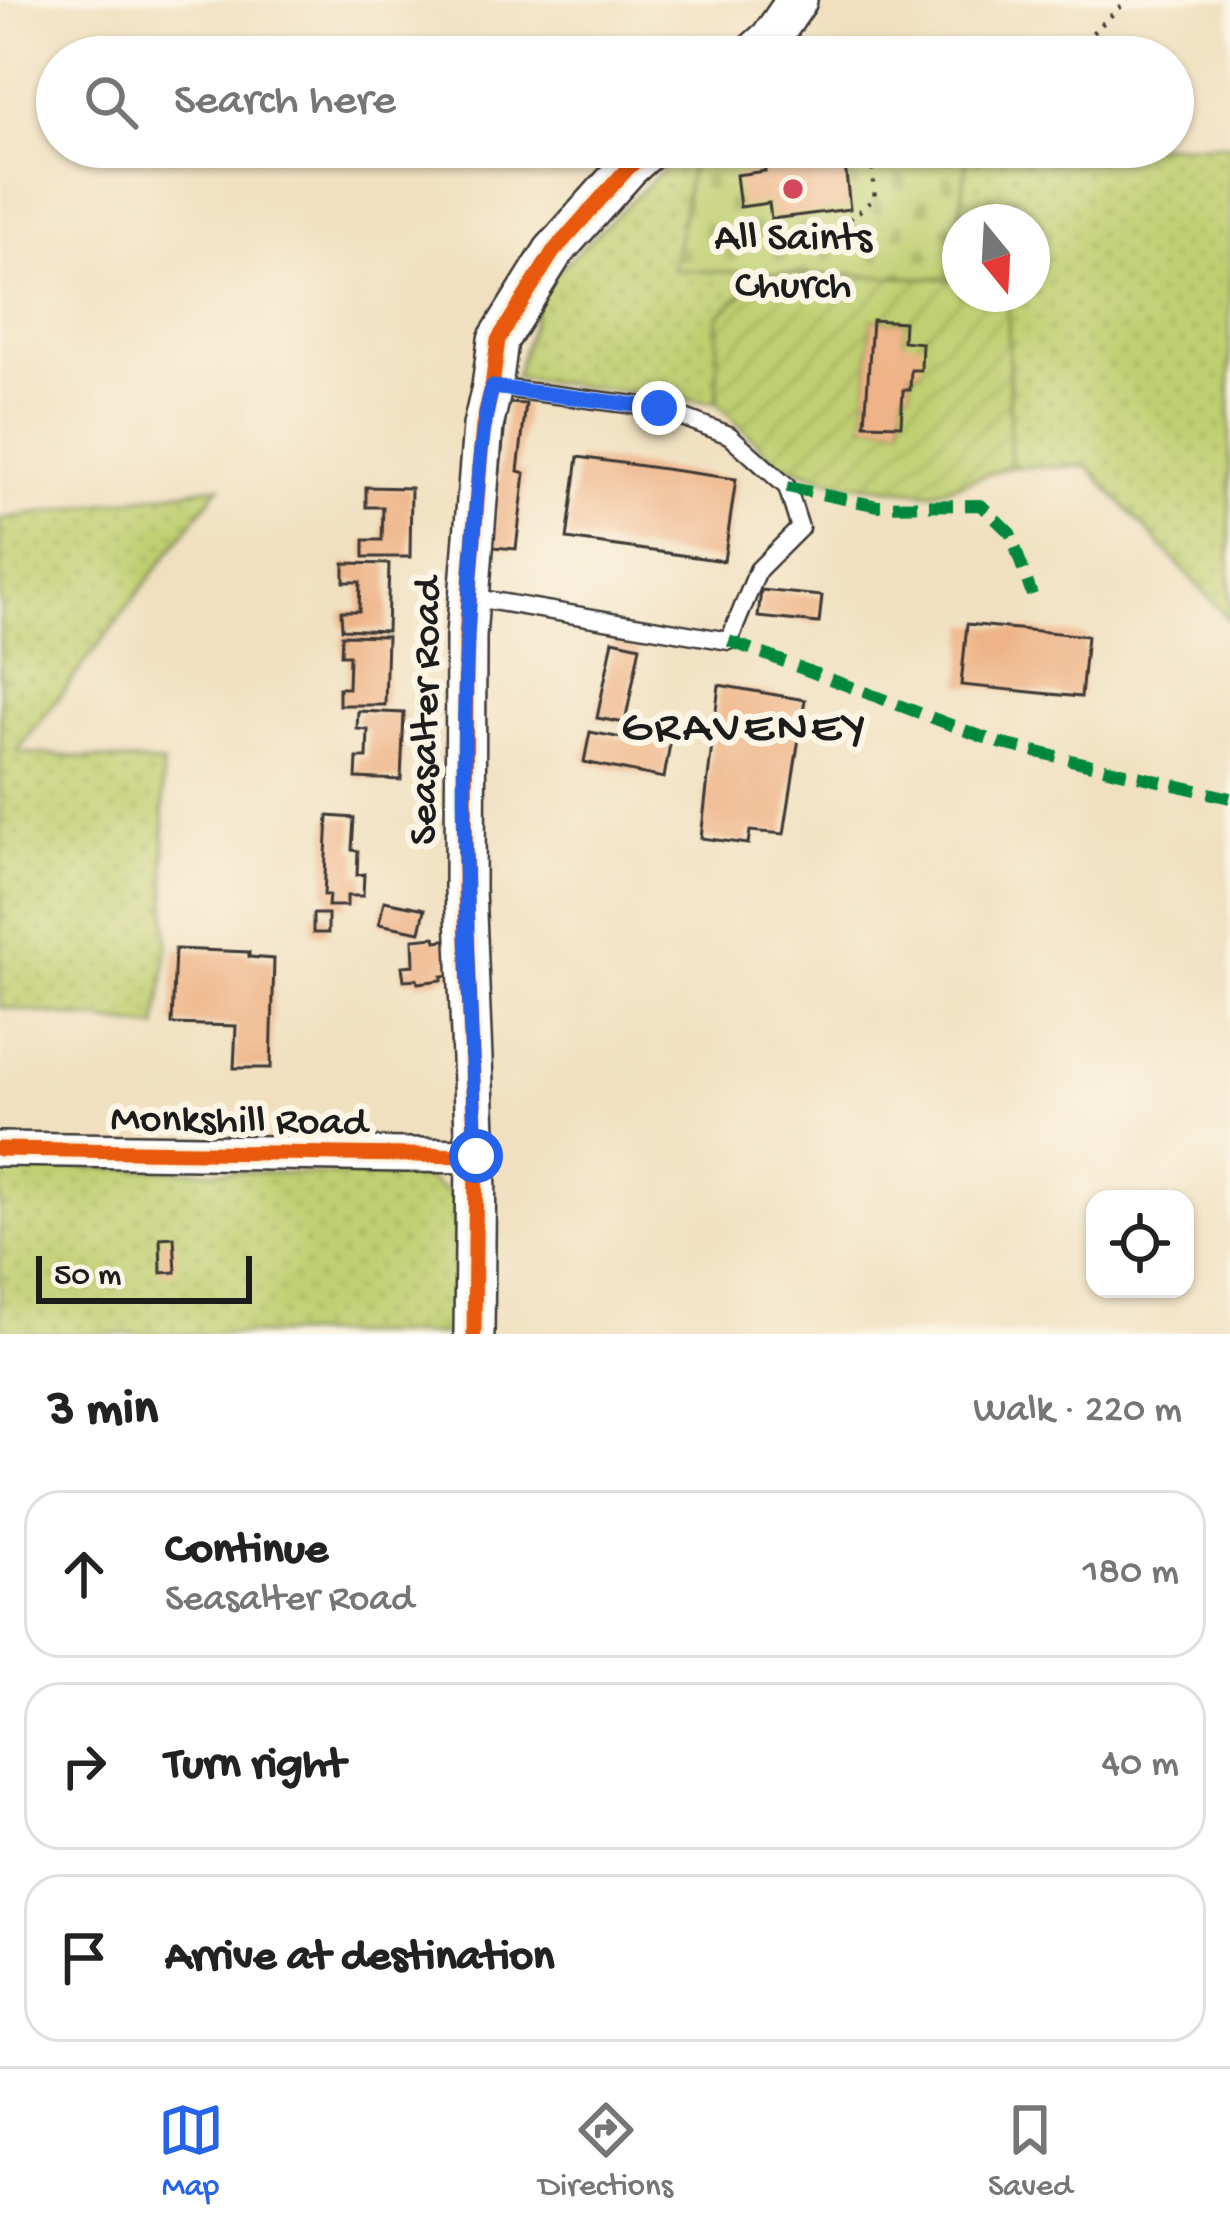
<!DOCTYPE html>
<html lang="en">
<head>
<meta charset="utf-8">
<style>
  :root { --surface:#fff; --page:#f6f6f6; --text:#222; --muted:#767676; --line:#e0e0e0; --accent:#2563eb }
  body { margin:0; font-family:"Gochi Hand",sans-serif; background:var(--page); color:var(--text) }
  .controls { position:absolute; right:36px; bottom:36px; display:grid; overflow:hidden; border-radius:24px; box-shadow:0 3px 9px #0004 }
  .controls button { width:108px; height:108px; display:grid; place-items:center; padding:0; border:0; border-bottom:3px solid var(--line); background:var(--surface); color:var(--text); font:60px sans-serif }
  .compass { position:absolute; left:942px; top:204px; width:108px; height:108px; border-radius:50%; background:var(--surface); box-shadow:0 3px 9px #0004; rotate:162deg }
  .scale { position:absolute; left:36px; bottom:30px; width:216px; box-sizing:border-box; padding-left:12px; border:6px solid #1c1c1c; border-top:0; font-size:33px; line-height:42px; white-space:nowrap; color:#1c1c1c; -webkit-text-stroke:9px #fcf5e5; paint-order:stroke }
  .stop { position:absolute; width:36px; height:36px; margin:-27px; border:9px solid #2563eb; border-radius:50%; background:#fff }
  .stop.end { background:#2563eb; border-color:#fff; box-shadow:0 3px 12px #0008 }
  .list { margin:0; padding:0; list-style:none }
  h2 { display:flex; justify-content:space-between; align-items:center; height:156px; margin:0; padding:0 48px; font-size:51px }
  h2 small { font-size:39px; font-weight:400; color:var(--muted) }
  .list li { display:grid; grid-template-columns:78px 1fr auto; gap:36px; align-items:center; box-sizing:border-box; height:168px; margin:0 24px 24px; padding:0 24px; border:3px solid var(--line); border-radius:36px }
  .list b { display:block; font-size:45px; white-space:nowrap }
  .list p { margin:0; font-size:39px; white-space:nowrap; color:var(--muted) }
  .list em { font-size:39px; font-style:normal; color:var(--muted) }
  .icon { flex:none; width:66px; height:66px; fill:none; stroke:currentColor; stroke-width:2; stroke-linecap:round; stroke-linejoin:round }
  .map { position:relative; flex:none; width:1230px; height:1334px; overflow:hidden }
  .search { position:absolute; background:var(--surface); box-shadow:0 3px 9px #0004; left:36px; right:36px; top:36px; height:132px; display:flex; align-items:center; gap:30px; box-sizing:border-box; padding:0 42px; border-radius:66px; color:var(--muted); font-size:45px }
  .sheet { height:732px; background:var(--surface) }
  nav { display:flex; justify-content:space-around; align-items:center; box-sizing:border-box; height:168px; border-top:3px solid var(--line); background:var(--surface); font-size:33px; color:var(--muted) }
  nav a { display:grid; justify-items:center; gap:6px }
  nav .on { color:var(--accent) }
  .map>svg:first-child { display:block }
  .grass { fill:url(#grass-dots); stroke:#6e7646; stroke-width:3 }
  .cemetery { fill:url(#cemetery-stones); stroke:#6e7646; stroke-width:3 }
  .garden { fill:url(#garden-furrows); stroke:#6e7646; stroke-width:3; fill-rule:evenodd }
  .building { fill:#eeb487 }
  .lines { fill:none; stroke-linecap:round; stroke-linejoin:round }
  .service-casing { stroke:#3c3935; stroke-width:21 }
  .minor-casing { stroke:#3c3935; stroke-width:38 }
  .tertiary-casing { stroke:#3c3935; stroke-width:44 }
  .path { stroke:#3c3935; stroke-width:4.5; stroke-dasharray:3 9; stroke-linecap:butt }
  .service { stroke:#fff; stroke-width:16 }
  .minor { stroke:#fff; stroke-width:33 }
  .tertiary { stroke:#fff; stroke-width:39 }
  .quiet { stroke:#00873e; stroke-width:12; stroke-dasharray:24 12; stroke-linecap:butt }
  .cycleway-casing { stroke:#fcf5e5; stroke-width:22 }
  .cycleway { stroke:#e8590c; stroke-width:15 }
  .route { stroke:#2563eb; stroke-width:15 }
  .poi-dot { fill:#d1495b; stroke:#fcf5e5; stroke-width:4.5 }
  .labels { text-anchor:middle; stroke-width:12; stroke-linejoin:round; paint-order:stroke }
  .poi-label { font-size:42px; fill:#1c1c1c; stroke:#fcf5e5 }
  .street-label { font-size:42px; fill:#1c1c1c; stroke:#fcf5e5 }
  .quarter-label { font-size:48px; letter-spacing:3px; fill:#1c1c1c; stroke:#fcf5e5 }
</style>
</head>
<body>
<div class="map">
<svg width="1230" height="1334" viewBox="0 0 1230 1334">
  <defs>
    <pattern id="grass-dots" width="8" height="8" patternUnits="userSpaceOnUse" patternTransform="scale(3)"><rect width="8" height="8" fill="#c0cf71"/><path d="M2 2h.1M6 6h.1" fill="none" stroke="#a4b161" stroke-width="1.8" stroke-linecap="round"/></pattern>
    <pattern id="cemetery-stones" width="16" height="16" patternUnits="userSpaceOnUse" patternTransform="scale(3)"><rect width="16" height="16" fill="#c0cf71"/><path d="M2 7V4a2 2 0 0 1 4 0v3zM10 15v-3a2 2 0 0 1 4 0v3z" fill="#a4b161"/></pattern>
    <pattern id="garden-furrows" width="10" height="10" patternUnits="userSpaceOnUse" patternTransform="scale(3)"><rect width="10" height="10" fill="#c0cf71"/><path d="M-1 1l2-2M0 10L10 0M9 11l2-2" fill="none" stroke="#a4b161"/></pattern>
  </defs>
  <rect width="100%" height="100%" fill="#fcf5e5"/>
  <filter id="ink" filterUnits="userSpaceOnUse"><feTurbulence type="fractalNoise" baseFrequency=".00833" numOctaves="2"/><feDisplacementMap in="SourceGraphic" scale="24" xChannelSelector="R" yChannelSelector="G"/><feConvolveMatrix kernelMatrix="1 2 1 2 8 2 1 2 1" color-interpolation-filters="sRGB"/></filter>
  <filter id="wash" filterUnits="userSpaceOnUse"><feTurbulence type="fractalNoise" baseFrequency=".004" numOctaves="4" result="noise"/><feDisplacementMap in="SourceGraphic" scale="48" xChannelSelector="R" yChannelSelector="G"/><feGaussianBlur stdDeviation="2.7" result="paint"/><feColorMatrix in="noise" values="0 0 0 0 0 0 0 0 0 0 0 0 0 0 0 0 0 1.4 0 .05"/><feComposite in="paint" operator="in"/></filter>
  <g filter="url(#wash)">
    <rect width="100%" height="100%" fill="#f0e0c0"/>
    <path class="grass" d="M1230,144v476l-143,-154 -77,1 -2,-173h24v-72h-72v57h-8l16,-130z
      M687,147h7l-20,122 92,4 -48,43 -1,87 -202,-25 29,-94z
      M220,486l-203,266 145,12 6,183 -11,81 -157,-21v-488z
      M0,1165l425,12 30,21 1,136h-456z"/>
    <path class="cemetery" d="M694,147h269l5,2 -16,130 -279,-9z"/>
    <path class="garden" d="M766,273l194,6v15h48l2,173 -79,26 -94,-11 -61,-20 -59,-59 1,-87zM872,320l31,2v19l18,29h-10l-1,20h-7l-2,35 -36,-1z"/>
    <g id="blocks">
      <path class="building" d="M800,147h43l7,62 -79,10 -2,-16 -29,4 -4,-32 29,-4 -2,-19z
        M872,320l32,2 -1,19 19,2 -1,27h-10l-1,20h-7l-2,35 -36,-1z
        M507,403l19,1 -8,67 7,2 -9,76 -24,-2z
        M578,457l158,22 -12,82 -157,-22z
        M366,487l45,1 -1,69h-46v-17h18l1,-33h-17z
        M344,563l45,1 -2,67 -45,-2 -1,-18h18l1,-29h-16z
        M761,590l61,6 -3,27 -61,-6z
        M967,624l120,12 -6,61 -120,-12z
        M342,635l45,1 -2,69h-46v-17h9l1,-33h-8z
        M613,640l27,6 -15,77 -28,-5z
        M719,685l86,15 -21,134 -34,-3 -2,13 -47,-6z
        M358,711l46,2 -3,67 -45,-2 1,-20h10l1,-28 -11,-1z
        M590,732l53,10 2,-9 26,5 -7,40 -80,-16z
        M328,816l26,2 -2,32 6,1 -1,24 7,-1 -1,22h-16v10h-19l1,-11h-5z
        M384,901l41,8 -5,23 -41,-8z
        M313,914h15v19h-15z
        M435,937l1,4 15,-2 2,36 -11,1v4l-24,3 -1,-4 -13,1 -2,-14 12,-1 -1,-26z
        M175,949l74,3v5l25,2 -3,109h-37l2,-42 -64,-2z
        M174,1237l2,35 -15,1 -1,-35z"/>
    </g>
  </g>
  <g filter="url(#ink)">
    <use href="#blocks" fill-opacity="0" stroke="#3c3935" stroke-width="3"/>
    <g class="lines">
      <g class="service-casing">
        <path id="service" d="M469,597l260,44 29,-71 42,-42 -13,-41 -58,-52 -70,-27 -166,-21"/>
      </g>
      <g class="minor-casing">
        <path id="minor" d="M0,1149l476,7"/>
      </g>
      <g class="tertiary-casing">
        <path id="tertiary" d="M750,57l21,-19 26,-38
          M474,1334l2,-178 -11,-267 1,-253 17,-210 9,-39 6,-47 55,-88 74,-83 24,-22"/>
      </g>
      <path class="path" d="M806,45l20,12
        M1066,57l62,-57
        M840,227l35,-29 -6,-51"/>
      <use href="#service" class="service"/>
      <use href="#minor" class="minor"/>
      <use href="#tertiary" class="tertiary"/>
      <path class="quiet" d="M787,487l91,19 103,-1 29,28 22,62
        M729,641l270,102 231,55"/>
      <g class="cycleway-casing">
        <path id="cycleway" d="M0,1149l476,7
          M474,1334l2,-178 -11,-267 1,-253 17,-210 9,-39 6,-47 55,-88 74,-83 24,-22"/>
      </g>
      <use href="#cycleway" class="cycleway"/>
    </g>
  </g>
  <g class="lines" filter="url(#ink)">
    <path class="route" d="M476,1156c-8,-198 -20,-398 -4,-596 5,-58 6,-116 20,-173l167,21"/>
  </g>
  <circle class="poi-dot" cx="793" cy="189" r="12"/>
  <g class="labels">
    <g class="poi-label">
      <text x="793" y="248">All Saints<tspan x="793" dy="48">Church</tspan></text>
    </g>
    <g class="street-label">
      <text transform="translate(421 711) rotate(-89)" y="15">Seasalter Road</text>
      <text transform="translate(239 1116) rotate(1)" y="15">Monkshill Road</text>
    </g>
    <g class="quarter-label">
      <text x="745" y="739">GRAVENEY</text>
    </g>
  </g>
</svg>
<div class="controls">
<button><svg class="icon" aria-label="locate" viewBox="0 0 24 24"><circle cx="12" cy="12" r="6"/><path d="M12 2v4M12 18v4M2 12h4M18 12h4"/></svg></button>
</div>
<svg class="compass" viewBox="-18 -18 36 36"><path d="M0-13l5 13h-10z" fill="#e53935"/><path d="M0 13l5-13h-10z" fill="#767676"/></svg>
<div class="scale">50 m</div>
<div class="stop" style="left:476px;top:1156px"></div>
<div class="stop end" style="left:659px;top:408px"></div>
<div class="search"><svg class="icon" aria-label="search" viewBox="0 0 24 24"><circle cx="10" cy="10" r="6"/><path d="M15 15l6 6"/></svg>Search here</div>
</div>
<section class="sheet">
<h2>3 min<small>Walk · 220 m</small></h2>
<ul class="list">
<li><svg class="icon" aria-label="ahead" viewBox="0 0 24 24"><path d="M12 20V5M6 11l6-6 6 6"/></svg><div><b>Continue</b><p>Seasalter Road</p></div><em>180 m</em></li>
<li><svg class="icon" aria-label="right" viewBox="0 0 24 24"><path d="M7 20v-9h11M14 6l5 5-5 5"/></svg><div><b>Turn right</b></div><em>40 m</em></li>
<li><svg class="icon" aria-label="arrive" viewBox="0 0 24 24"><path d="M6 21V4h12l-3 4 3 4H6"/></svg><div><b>Arrive at destination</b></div></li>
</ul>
</section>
<nav>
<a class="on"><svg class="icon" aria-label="map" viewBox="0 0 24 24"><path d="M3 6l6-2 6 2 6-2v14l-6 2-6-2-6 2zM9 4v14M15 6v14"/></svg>Map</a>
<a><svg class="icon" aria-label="directions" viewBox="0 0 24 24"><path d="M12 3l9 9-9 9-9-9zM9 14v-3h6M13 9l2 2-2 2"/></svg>Directions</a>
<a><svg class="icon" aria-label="saved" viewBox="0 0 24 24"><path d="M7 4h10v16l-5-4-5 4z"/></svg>Saved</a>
</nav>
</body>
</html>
